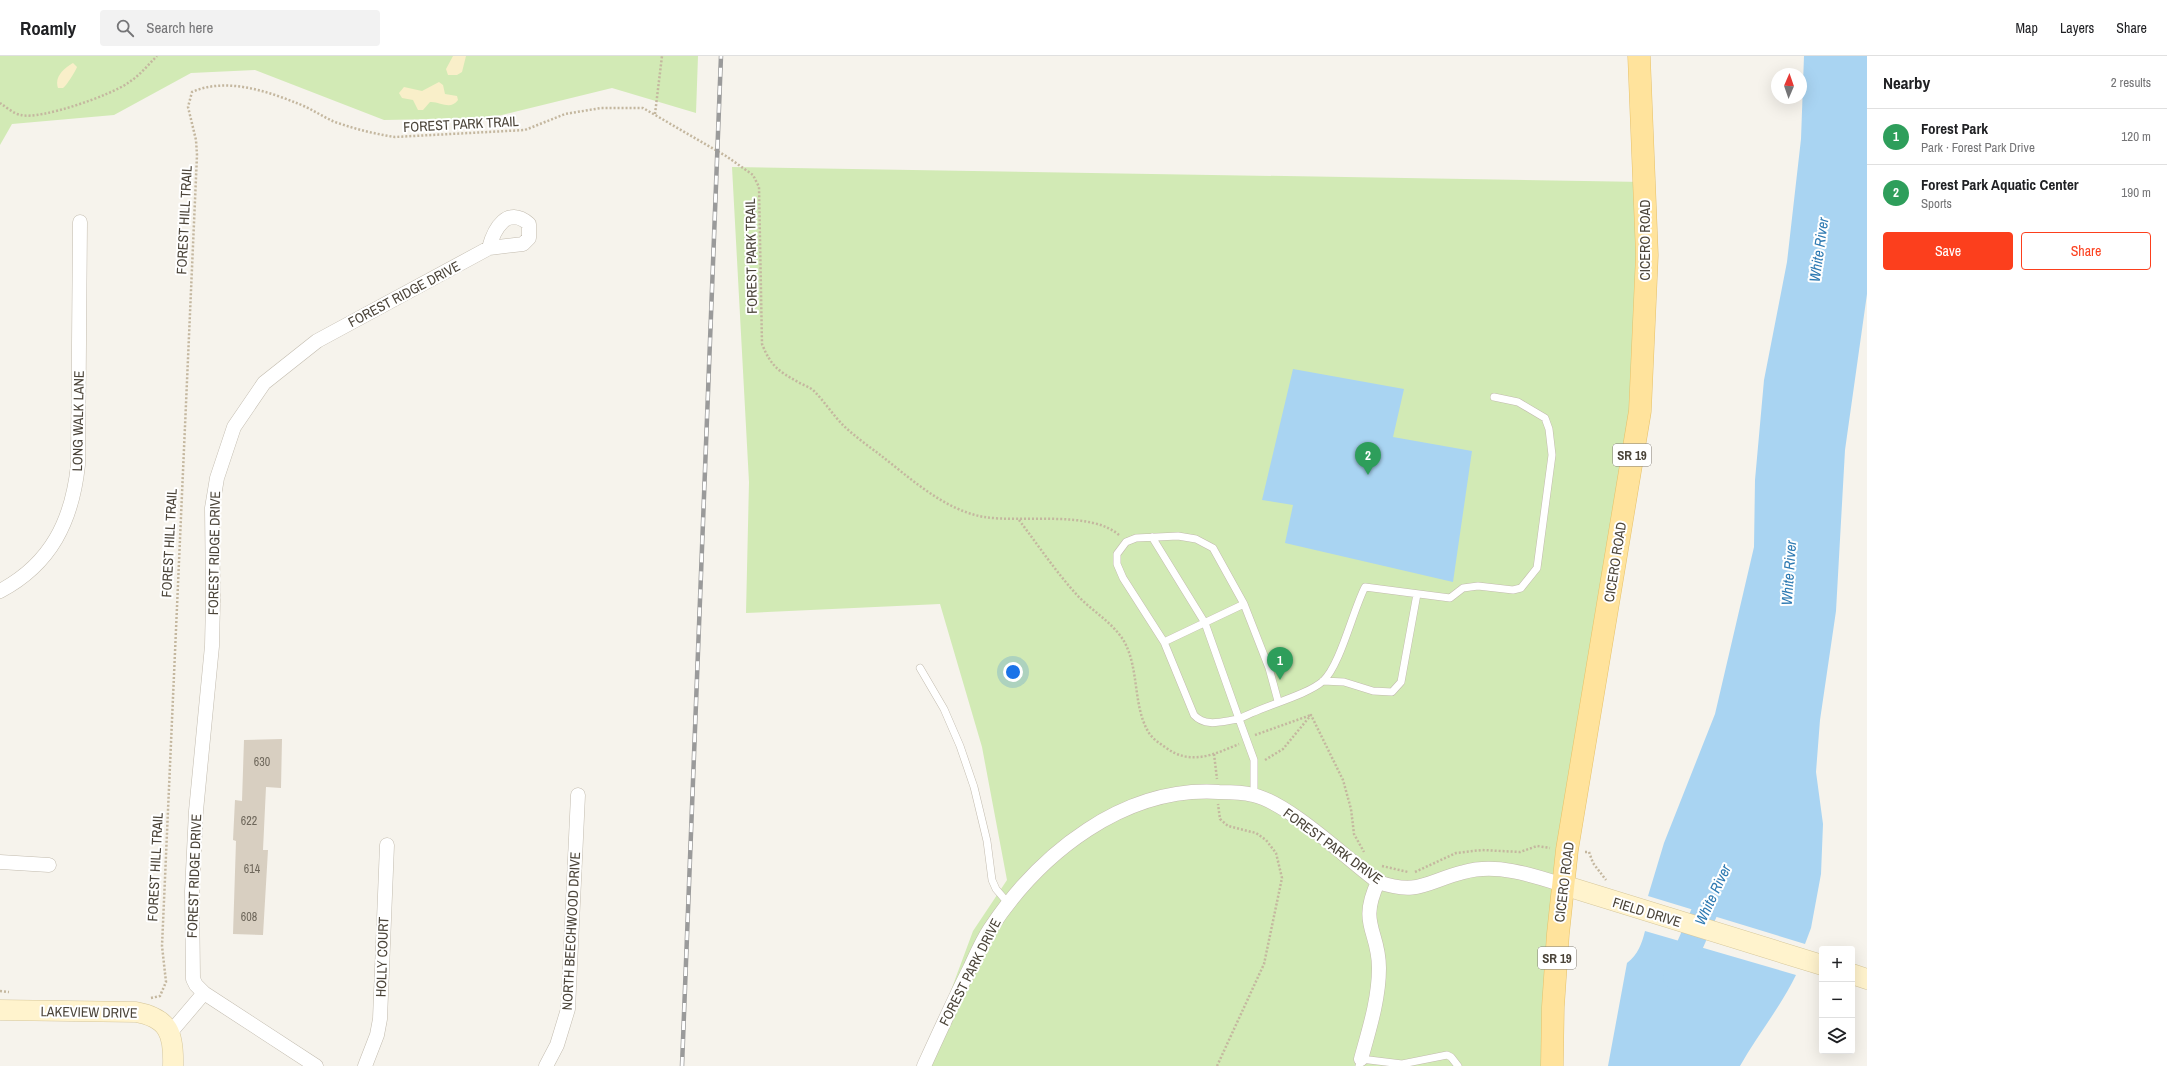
<!DOCTYPE html>
<html lang="en">
<head>
<meta charset="utf-8">
<style>
  :root { --surface:#fff; --page:#f2f2f2; --text:#202124; --muted:#757577; --line:#e0e0e0; --accent:#fc3f1d }
  body { margin:0; font-family:"Archivo Narrow",sans-serif; background:var(--page); color:var(--text) }
  .controls { position:absolute; right:12px; bottom:12px; display:grid; overflow:hidden; border-radius:4px; box-shadow:0 4px 16px #0002 }
  .controls button { width:36px; height:36px; display:grid; place-items:center; padding:0; border:0; border-bottom:1px solid var(--line); background:var(--surface); color:var(--text); font:20px sans-serif }
  .compass { position:absolute; left:1771px; top:12px; width:36px; height:36px; border-radius:50%; background:var(--surface); box-shadow:0 4px 16px #0002; rotate:2deg }
  .you { position:absolute; left:1013px; top:616px; width:14px; height:14px; margin:-10px; border:3px solid #fff; border-radius:50%; background:#1a73e8; box-shadow:0 0 0 6px #1a73e833 }
  .badge { display:grid; place-items:center; width:26px; height:26px; border-radius:50%; background:var(--accent); color:#fff; font-size:13px; font-weight:700 }
  .pin { position:absolute; translate:-50% -33px; filter:drop-shadow(0 1px 2px #0008) }
  .pin::after { content:''; position:absolute; top:21px; width:14px; height:12px; background:inherit; clip-path:polygon(0 0,100% 0,50% 100%) }
  .list { margin:0; padding:0; list-style:none }
  h2 { display:flex; justify-content:space-between; align-items:center; height:52px; margin:0; padding:0 16px; font-size:17px }
  h2 small { font-size:13px; font-weight:400; color:var(--muted) }
  .list li { display:grid; grid-template-columns:26px 1fr auto; gap:12px; align-items:center; box-sizing:border-box; height:56px; padding:0 16px; border-top:1px solid var(--line) }
  .list b { display:block; font-size:15px; white-space:nowrap }
  .list p { margin:0; font-size:13px; white-space:nowrap; color:var(--muted) }
  .list em { font-size:13px; font-style:normal; color:var(--muted) }
  .actions { display:flex; gap:8px; padding:12px 16px }
  .actions a { flex:1; padding:9px 0; border:1px solid var(--accent); border-radius:4px; text-align:center; font-size:14px; color:var(--accent) }
  .actions .main { background:var(--accent); color:#fff }
  .icon { flex:none; width:22px; height:22px; fill:none; stroke:currentColor; stroke-width:2; stroke-linecap:round; stroke-linejoin:round }
  .map { position:relative; flex:none; width:1867px; height:1010px; overflow:hidden }
  header { display:flex; align-items:center; gap:24px; box-sizing:border-box; height:56px; padding:0 20px; background:var(--surface); border-bottom:1px solid var(--line) }
  header strong { font-size:19px }
  nav { display:flex; gap:22px; margin-inline-start:auto; font-size:14px }
  .search { width:280px; height:36px; background:var(--page); display:flex; align-items:center; gap:10px; box-sizing:border-box; padding:0 14px; border-radius:4px; color:var(--muted); font-size:15px }
  main { display:flex }
  aside { flex:1; background:var(--surface) }
  .map>svg:first-child { display:block }
  .green { fill:#d2eab5 }
  .sand { fill:#f9efc9 }
  .water { fill:#a9d4f2 }
  .lines { fill:none; stroke-linecap:round; stroke-linejoin:round }
  .river { stroke:#a9d4f2; stroke-width:26 }
  .building { fill:#d8cfc1 }
  .lane-casing { stroke:#c2bbae; stroke-width:8 }
  .street-casing { stroke:#c2bbae; stroke-width:15 }
  .secondary-casing { stroke:#d6c79b; stroke-width:21 }
  .primary-casing { stroke:#e6c16a; stroke-width:23 }
  .path { stroke:#c4b79f; stroke-width:2.5; stroke-dasharray:2 2; stroke-linecap:butt }
  .lane { stroke:#fff; stroke-width:7 }
  .street { stroke:#fff; stroke-width:14 }
  .secondary { stroke:#fff3cd; stroke-width:20 }
  .primary { stroke:#ffe39c; stroke-width:22 }
  .rail-casing { stroke:#9a9a9a; stroke-width:4.5 }
  .rail { stroke:#fff; stroke-width:3; stroke-dasharray:9; stroke-linecap:butt }
  .labels { text-anchor:middle; stroke-width:4; stroke-linejoin:round; paint-order:stroke }
  .number-label { font-size:12px; fill:#6e675b }
  .shield { fill:#fff; stroke:#817c74; stroke-width:1 }
  .shield-label { font-size:13px; font-weight:bold; fill:#4b4439 }
  .street-label { font-size:14px; fill:#4b4439; stroke:#fff }
  .water-label { font-size:15px; font-style:italic; fill:#2e7ab2; stroke:#fff }
</style>
</head>
<body>
<header>
<strong>Roamly</strong>
<div class="search"><svg class="icon" aria-label="search" viewBox="0 0 24 24"><circle cx="10" cy="10" r="6"/><path d="M15 15l6 6"/></svg>Search here</div>
<nav><a>Map</a><a>Layers</a><a>Share</a></nav>
</header>
<main>
<div class="map">
<svg width="1867" height="1010" viewBox="0 0 1867 1010">
  <rect width="100%" height="100%" fill="#f6f3ec"/>
  <path class="green" d="M0,0h698l-2,57 -84,-25 -122,30 -106,2 -129,-50 -64,3 -77,42 -102,9 -12,21z
    M732,111l912,15 -4,229 -77,476v179h-640l50,-135 34,-51 -25,-133 -42,-143 -194,9 3,-131z"/>
  <path class="sand" d="M453,0h13l-4,16 -5,3h-9l-2,-6z
    M73,7l4,4c-2,5 -10,18 -14,21h-5c-4,-11 6,-20 15,-25z
    M439,26l4,3 2,9 12,2 1,4c-8,11 -18,1 -28,2l-7,8h-5l-5,-10 -11,-2 -3,-5 5,-6 18,4z"/>
  <path class="water" d="M1804,0h63v238l-22,156 -9,161 -16,109 -4,52 7,52 -2,50 -10,54 -6,16 -157,-48 16,-53 51,-129 39,-167 1,-67 9,-100 23,-118 14,-123z
    M1293,313l111,20 -11,48 79,14 -19,131 -168,-39 8,-38 -31,-5z
    M1645,875l151,44c-16,33 -38,59 -56,91h-132l19,-103c11,-8 15,-20 18,-32z"/>
  <g class="lines">
    <path class="river" d="M1676,921l42,-96"/>
  </g>
  <path class="building" d="M282,683l-1,49 -15,-1 -3,63h5l-5,85 -30,-1 3,-93 -3,-1 2,-40 7,1 2,-61z"/>
  <g class="lines">
    <g class="lane-casing">
      <path id="lane" d="M1152,481l53,86 34,96c-16,2 -33,9 -45,-4l-30,-73 -41,-64 -6,-14v-10l9,-12 10,-4 42,-2 18,3 17,9 31,56 25,64 9,33
        M1164,586l80,-38
        M920,612l24,41 16,37 14,41 13,54 5,39 4,9 12,14
        M1323,625l21,1 29,9 19,1 9,-10 16,-88
        M1254,739v-35l-15,-41c23,-13 67,-23 84,-38 17,-15 30,-71 42,-94l85,11 13,-10 15,-2 35,4 8,-2 16,-20 15,-113 -3,-26 -4,-11 -27,-16 -24,-5
        M1359,1010l2,-7 41,5 45,-9 4,2 7,9"/>
    </g>
    <g class="street-casing">
      <path id="street" d="M0,535c51,-27 72,-70 78,-126l2,-243
        M0,806l49,3
        M170,977l34,-40
        M1361,1003c8,-29 18,-60 18,-91 0,-38 -21,-43 -1,-86
        M316,1010l-112,-73 -8,-8 -3,-6 -1,-88 4,-80 16,-165 1,-46 -1,-92 5,-30 17,-51 30,-44 53,-42 172,-93 34,-4 6,-6v-14c-22,-19 -35,5 -40,24
        M365,1010l12,-31 3,-16 7,-174
        M546,1010l11,-21 11,-36 10,-214
        M924,1010c15,-33 30,-66 46,-98 6,-13 12,-27 20,-39 50,-76 134,-143 229,-137 12,0 23,0 34,3 36,8 93,63 125,87 41,14 49,-1 86,-10 33,-9 68,3 99,13"/>
    </g>
    <g class="secondary-casing">
      <path id="secondary" d="M1563,829l259,80
        M1852,918l15,5
        M0,954l136,2c33,6 38,22 37,54"/>
    </g>
    <g class="primary-casing">
      <path id="primary" d="M1552,1010l1,-59 5,-73 9,-84 73,-439 7,-156 -8,-199"/>
    </g>
    <path class="path" d="M0,47c6,4 14,11 21,12 20,5 90,-20 107,-32 11,-7 20,-18 29,-27
      M655,58l7,-58
      M1019,464c19,25 37,52 58,75 13,14 30,24 42,39 22,27 12,70 30,99 4,6 10,10 16,14 25,19 48,8 74,-3
      M1255,679l56,-20
      M1214,698l3,25
      M1265,704l18,-11 28,-34 32,65 8,29 3,25 10,18
      M1585,796h4l4,11 13,17
      M1382,810l26,6
      M1415,816l41,-19 26,-3 38,2 17,-6 13,2
      M0,935l9,1
      M151,942l9,-2 6,-14 -4,-36 35,-791 -1,-15 -8,-33 4,-15c34,-15 75,-1 107,12 13,5 24,13 36,18 20,7 40,12 60,15l130,-7 40,-16 36,-6h42l83,48 27,19 6,12 3,157c9,22 16,27 36,38 5,3 12,5 16,9 10,10 19,24 29,34 11,11 24,20 36,29 31,24 65,56 105,63 39,6 106,-7 135,18
      M1217,1010l47,-102 18,-86 -6,-25 -10,-13 -10,-7 -28,-7 -8,-7 -2,-15"/>
    <use href="#lane" class="lane"/>
    <use href="#street" class="street"/>
    <use href="#secondary" class="secondary"/>
    <use href="#primary" class="primary"/>
    <g class="rail-casing">
      <path id="rail" d="M682,1010l39,-1010"/>
    </g>
    <use href="#rail" class="rail"/>
  </g>
  <g class="labels">
    <g class="number-label">
      <text x="262" y="710">630</text>
      <text x="249" y="769">622</text>
      <text x="252" y="817">614</text>
      <text x="249" y="865">608</text>
    </g>
    <g class="shield">
      <rect x="1613" y="388" width="38" height="22" rx="3"/>
      <rect x="1538" y="891" width="38" height="22" rx="3"/>
    </g>
    <g class="shield-label">
      <text x="1632" y="404">SR 19</text>
      <text x="1557" y="907">SR 19</text>
    </g>
    <g class="street-label">
      <text transform="translate(461 68) rotate(-3)" y="5">FOREST PARK TRAIL</text>
      <text transform="translate(184 164) rotate(-87)" y="5">FOREST HILL TRAIL</text>
      <text transform="translate(1645 184) rotate(-90)" y="5">CICERO ROAD</text>
      <text transform="translate(751 200) rotate(-91)" y="5">FOREST PARK TRAIL</text>
      <text transform="translate(404 238) rotate(-28)" y="5">FOREST RIDGE DRIVE</text>
      <text transform="translate(78 365) rotate(-89)" y="5">LONG WALK LANE</text>
      <text transform="translate(169 487) rotate(-87)" y="5">FOREST HILL TRAIL</text>
      <text transform="translate(214 497) rotate(-89)" y="5">FOREST RIDGE DRIVE</text>
      <text transform="translate(1615 506) rotate(-81)" y="5">CICERO ROAD</text>
      <text transform="translate(1333 790) rotate(36)" y="5">FOREST PARK DRIVE</text>
      <text transform="translate(155 811) rotate(-87)" y="5">FOREST HILL TRAIL</text>
      <text transform="translate(194 820) rotate(-88)" y="5">FOREST RIDGE DRIVE</text>
      <text transform="translate(1564 826) rotate(-83)" y="5">CICERO ROAD</text>
      <text transform="translate(1647 856) rotate(17)" y="5">FIELD DRIVE</text>
      <text transform="translate(571 875) rotate(-87)" y="5">NORTH BEECHWOOD DRIVE</text>
      <text transform="translate(382 901) rotate(-88)" y="5">HOLLY COURT</text>
      <text transform="translate(970 916) rotate(-63)" y="5">FOREST PARK DRIVE</text>
      <text transform="translate(89 956) rotate(1)" y="5">LAKEVIEW DRIVE</text>
    </g>
    <g class="water-label">
      <text transform="translate(1819 194) rotate(-82)" y="5">White River</text>
      <text transform="translate(1789 517) rotate(-86)" y="5">White River</text>
      <text transform="translate(1713 839) rotate(-65)" y="5">White River</text>
    </g>
  </g>
</svg>
<div class="controls">
<button>+</button>
<button>−</button>
<button><svg class="icon" aria-label="layers" viewBox="0 0 24 24"><path d="M12 4l9 5-9 5-9-5zM3 14l9 5 9-5"/></svg></button>
</div>
<svg class="compass" viewBox="-18 -18 36 36"><path d="M0-13l5 13h-10z" fill="#e53935"/><path d="M0 13l5-13h-10z" fill="#757577"/></svg>
<div class="you"></div>
<div class="pin badge" style="left:1280px;top:624px;background:#2e9e5b">1</div>
<div class="pin badge" style="left:1368px;top:419px;background:#2e9e5b">2</div>
</div>
<aside>
<h2>Nearby<small>2 results</small></h2>
<ul class="list">
<li><span class="badge" style="background:#2e9e5b">1</span><div><b>Forest Park</b><p>Park · Forest Park Drive</p></div><em>120 m</em></li>
<li><span class="badge" style="background:#2e9e5b">2</span><div><b>Forest Park Aquatic Center</b><p>Sports</p></div><em>190 m</em></li>
</ul>
<div class="actions"><a class="main">Save</a><a>Share</a></div>
</aside>
</main>
</body>
</html>
